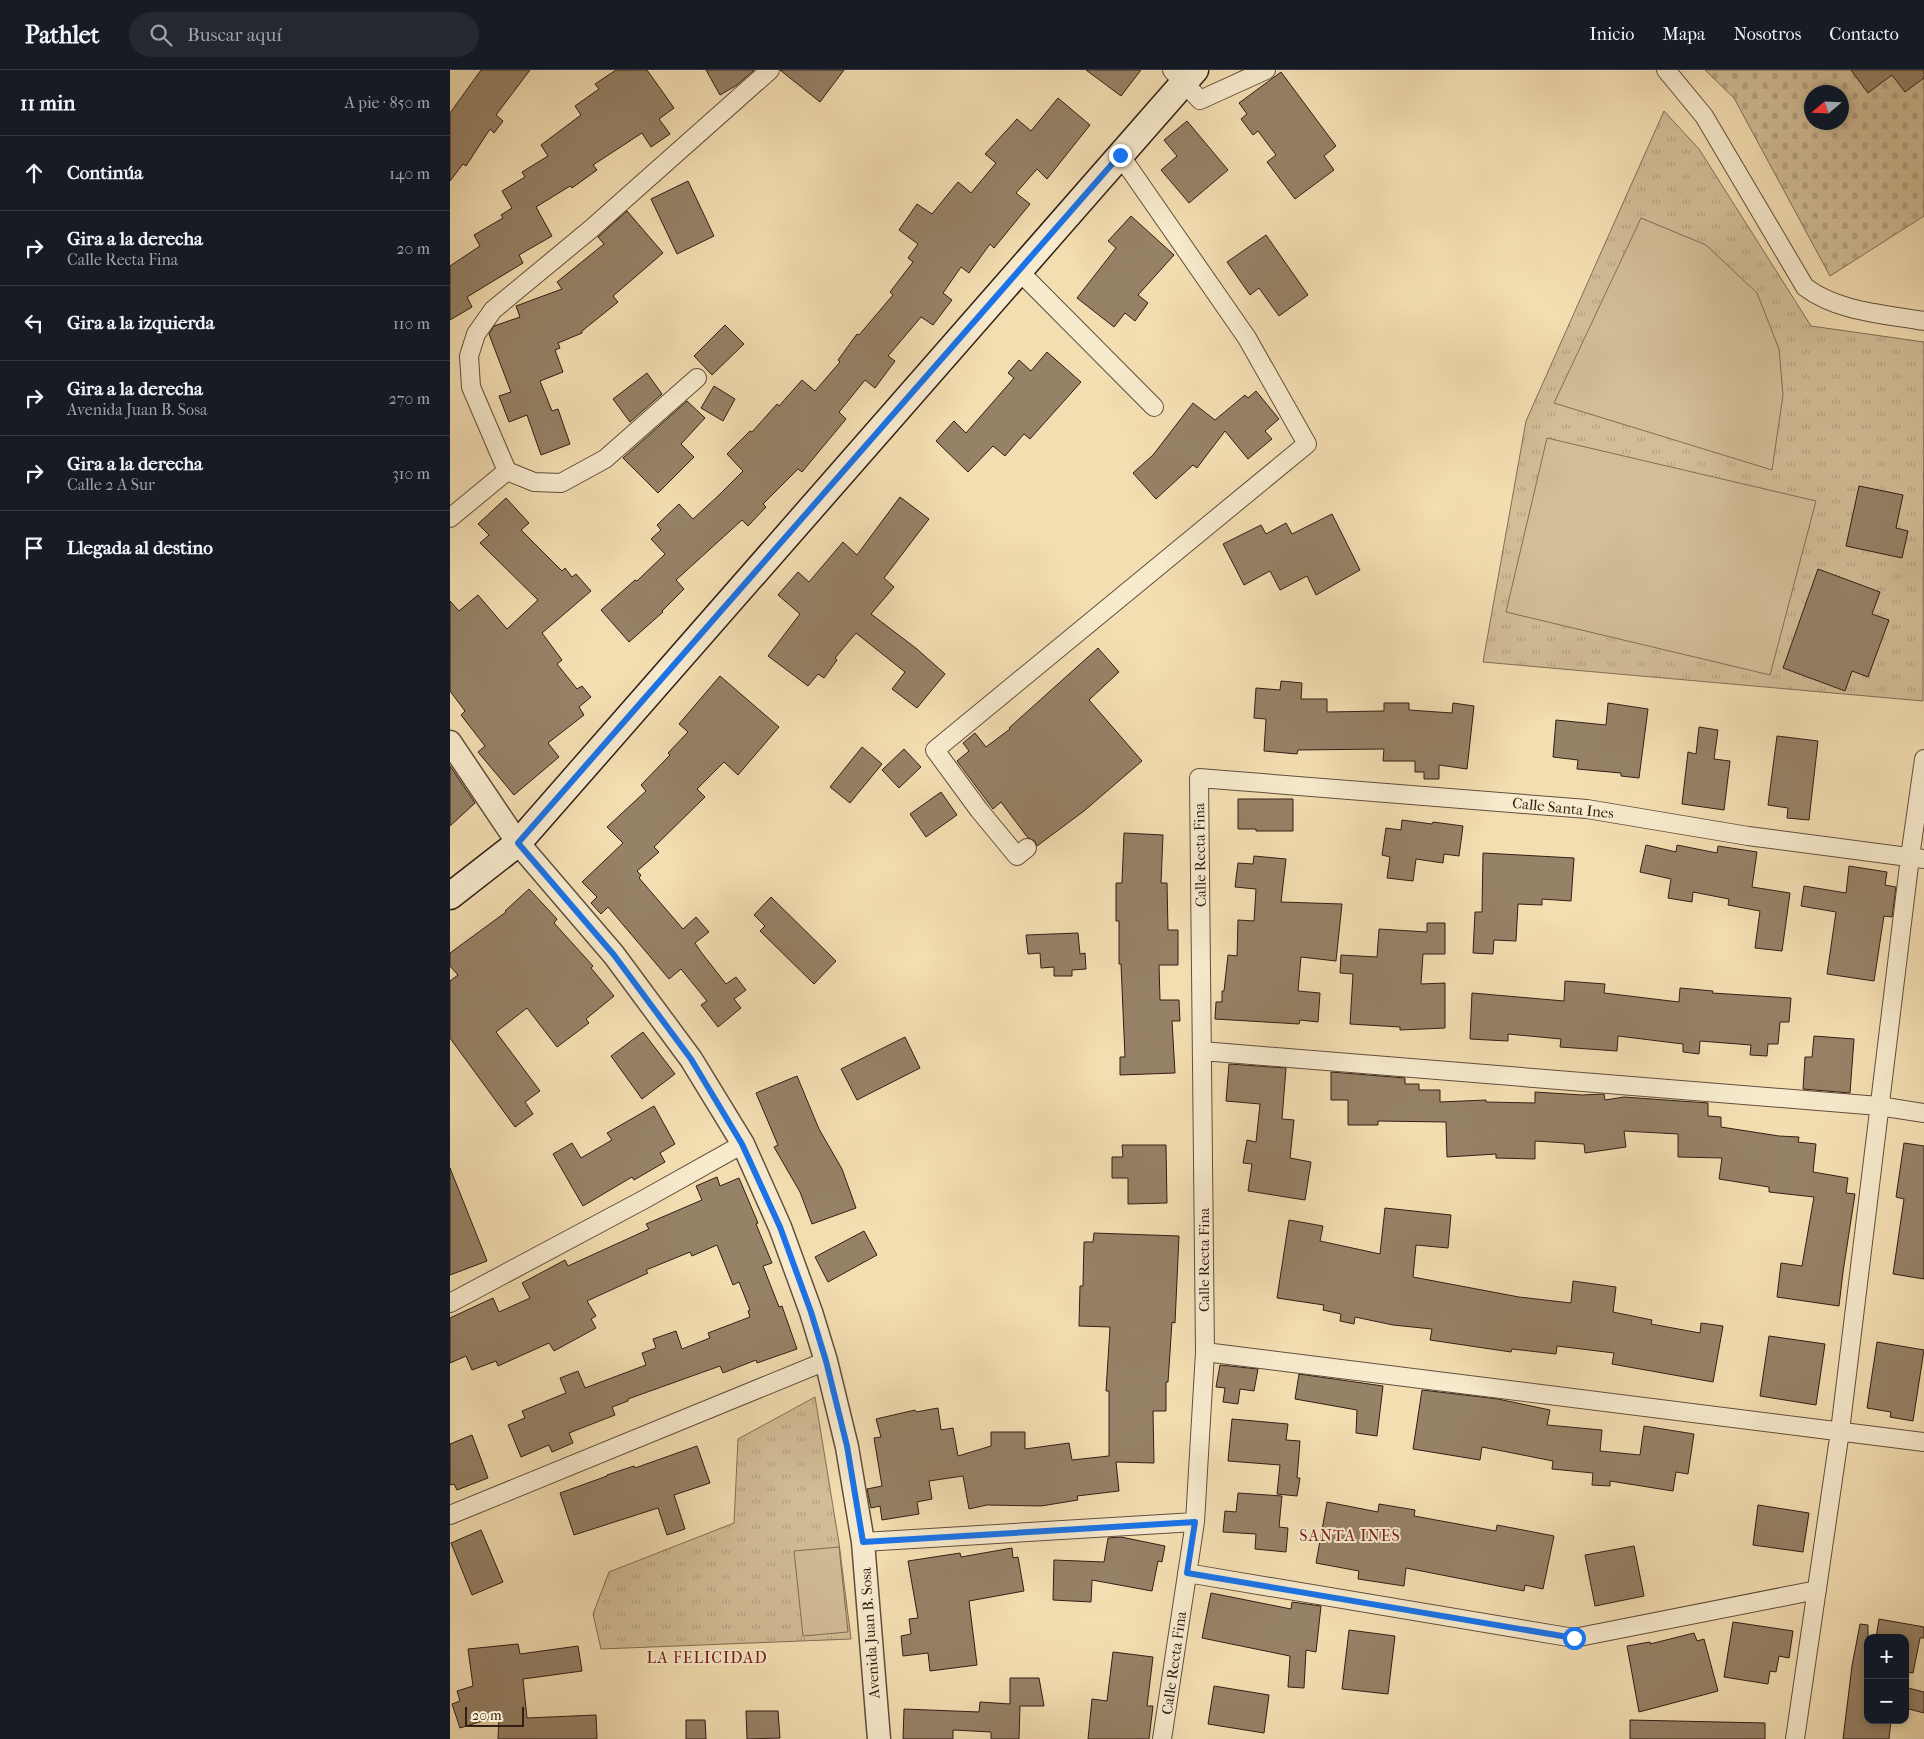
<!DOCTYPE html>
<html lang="es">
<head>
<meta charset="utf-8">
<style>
  :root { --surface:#171b24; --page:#242831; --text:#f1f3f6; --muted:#9ea1a6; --line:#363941 }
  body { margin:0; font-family:"IM FELL French Canon",serif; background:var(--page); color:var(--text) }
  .controls { position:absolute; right:15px; bottom:15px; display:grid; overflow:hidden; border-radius:10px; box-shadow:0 2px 8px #0003 }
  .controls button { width:45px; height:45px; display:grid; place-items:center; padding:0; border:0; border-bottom:1px solid var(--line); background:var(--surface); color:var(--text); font:25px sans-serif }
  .compass { position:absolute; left:1354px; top:15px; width:45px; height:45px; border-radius:50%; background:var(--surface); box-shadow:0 2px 8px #0003; rotate:251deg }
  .scale { position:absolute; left:15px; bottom:12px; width:59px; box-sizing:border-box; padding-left:5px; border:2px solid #311e15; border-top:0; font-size:14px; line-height:18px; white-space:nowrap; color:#311e15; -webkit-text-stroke:4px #f7eacd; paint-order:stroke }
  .stop { position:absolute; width:15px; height:15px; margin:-11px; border:4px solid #1a73e8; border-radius:50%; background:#fff }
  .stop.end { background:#1a73e8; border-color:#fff; box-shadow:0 1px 5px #0008 }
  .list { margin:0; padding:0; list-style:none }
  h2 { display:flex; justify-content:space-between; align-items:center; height:65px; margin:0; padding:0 20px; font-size:21px }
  h2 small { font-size:16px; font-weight:400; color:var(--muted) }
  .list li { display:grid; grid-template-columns:32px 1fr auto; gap:15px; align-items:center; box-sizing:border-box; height:75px; padding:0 20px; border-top:1px solid var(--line) }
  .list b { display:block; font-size:19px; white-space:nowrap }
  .list p { margin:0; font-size:16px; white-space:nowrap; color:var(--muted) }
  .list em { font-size:16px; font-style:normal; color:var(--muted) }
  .icon { flex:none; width:28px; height:28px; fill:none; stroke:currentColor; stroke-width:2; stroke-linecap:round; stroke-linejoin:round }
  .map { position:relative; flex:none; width:1474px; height:1669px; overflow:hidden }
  header { display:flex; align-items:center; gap:30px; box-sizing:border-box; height:70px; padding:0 25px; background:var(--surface); border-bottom:1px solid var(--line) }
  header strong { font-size:24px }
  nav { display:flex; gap:28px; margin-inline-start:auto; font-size:18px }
  .search { width:350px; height:45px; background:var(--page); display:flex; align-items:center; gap:12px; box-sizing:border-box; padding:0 18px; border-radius:28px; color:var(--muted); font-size:19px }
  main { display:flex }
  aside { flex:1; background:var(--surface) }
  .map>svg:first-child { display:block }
  .cemetery { fill:url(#cemetery-stones); stroke:#826e56; fill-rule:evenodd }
  .park { fill:url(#park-tufts); stroke:#826e56 }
  .pitch { fill:#d2bd97; stroke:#826e56 }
  .building { fill:#968267; stroke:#311e15 }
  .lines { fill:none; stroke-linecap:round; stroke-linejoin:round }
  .minor-casing { stroke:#624e3c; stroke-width:20 }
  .tertiary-casing { stroke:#624e3c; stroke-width:25 }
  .secondary-casing { stroke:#311e15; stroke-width:29 }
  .minor { stroke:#f7eacd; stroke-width:18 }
  .tertiary { stroke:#f7eacd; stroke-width:22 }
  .secondary { stroke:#f7eacd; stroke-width:26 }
  .route { stroke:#1a73e8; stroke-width:6 }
  .labels { text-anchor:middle; stroke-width:4; stroke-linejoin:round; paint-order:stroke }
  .street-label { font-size:15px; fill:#311e15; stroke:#f7eacd }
  .neighbourhood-label { font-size:16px; letter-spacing:1px; fill:#7a1f14; stroke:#f7eacd }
</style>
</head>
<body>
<header>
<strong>Pathlet</strong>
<div class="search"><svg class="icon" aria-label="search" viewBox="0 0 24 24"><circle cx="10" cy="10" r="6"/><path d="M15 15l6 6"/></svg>Buscar aquí</div>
<nav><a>Inicio</a><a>Mapa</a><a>Nosotros</a><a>Contacto</a></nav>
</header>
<main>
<aside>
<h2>11 min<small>A pie · 850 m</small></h2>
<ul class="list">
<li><svg class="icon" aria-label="ahead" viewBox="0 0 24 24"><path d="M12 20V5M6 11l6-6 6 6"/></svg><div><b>Continúa</b></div><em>140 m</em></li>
<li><svg class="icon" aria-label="right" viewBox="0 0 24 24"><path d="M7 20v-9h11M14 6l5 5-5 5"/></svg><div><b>Gira a la derecha</b><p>Calle Recta Fina</p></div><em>20 m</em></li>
<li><svg class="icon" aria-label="left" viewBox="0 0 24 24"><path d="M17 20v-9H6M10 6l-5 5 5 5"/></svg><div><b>Gira a la izquierda</b></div><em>110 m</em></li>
<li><svg class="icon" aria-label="right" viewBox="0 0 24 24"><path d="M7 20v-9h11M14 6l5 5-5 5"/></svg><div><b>Gira a la derecha</b><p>Avenida Juan B. Sosa</p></div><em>270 m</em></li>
<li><svg class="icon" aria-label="right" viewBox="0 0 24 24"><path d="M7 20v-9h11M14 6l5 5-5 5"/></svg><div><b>Gira a la derecha</b><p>Calle 2 A Sur</p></div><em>310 m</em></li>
<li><svg class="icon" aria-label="arrive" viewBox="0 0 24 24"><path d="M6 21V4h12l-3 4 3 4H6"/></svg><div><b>Llegada al destino</b></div></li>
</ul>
</aside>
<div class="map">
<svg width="1474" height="1669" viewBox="0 0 1474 1669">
  <defs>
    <pattern id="cemetery-stones" width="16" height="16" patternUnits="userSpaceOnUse" patternTransform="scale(1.25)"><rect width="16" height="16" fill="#d2bd97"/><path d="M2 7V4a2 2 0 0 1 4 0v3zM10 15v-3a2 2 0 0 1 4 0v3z" fill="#b5a281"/></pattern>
    <pattern id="park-tufts" width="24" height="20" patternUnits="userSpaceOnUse" patternTransform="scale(1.25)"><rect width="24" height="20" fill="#d2bd97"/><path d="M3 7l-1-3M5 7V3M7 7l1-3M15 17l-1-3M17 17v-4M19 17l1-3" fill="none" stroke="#b5a281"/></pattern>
  </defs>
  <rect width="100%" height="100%" fill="#f3deb2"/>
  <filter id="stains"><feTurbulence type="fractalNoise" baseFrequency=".004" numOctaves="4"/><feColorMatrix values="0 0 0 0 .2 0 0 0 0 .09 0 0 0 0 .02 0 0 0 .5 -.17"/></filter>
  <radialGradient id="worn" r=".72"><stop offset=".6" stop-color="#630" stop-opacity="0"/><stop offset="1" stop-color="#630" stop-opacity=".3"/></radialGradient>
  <path class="cemetery" d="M1255,0h219v146l-94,60 -96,-178zM1362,22h30v30h-30z"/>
  <path class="park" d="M1214,41l35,38 112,177 113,16 -1,359 -440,-39 43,-241z
    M365,1327l24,146 12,96 -250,10 -8,-35 16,-42 125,-49 4,-84z"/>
  <path class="pitch" d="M1191,148l65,27 51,48 22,56 4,46 -11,75 -218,-67z
    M1097,368l269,63 -46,174 -264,-63z
    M389,1477l9,85 -45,4 -9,-85z"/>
  <path class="building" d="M31,0h49l-34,45 7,6 -9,12 -4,-4 -24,37 -3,-2 -13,17v-68z
    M166,0h31l27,38 -15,11 11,15 -19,13 -9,-14 -49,32 4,5 -25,18 -2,-2 -34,21 16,29 -33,19 4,8 -56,34 5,10 -22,13v-54l30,-20 -6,-11 29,-17 -2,-3 11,-7 -10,-17 23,-14 -3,-5 26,-16 -7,-11 40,-30 -6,-9 24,-17 -4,-5z
    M256,0h48l-17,15 -17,10z
    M330,0h64l-24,32z
    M636,0h55l-20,26z
    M1401,0h73v8l-19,14 -13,-17 -24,18z
    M831,2l55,74 -12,10 10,14 -39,29 -28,-37 9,-7 -18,-24 -5,4 -12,-16 6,-5 -8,-11z
    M608,28l32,27 -43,54 -10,-10 -21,24 14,11 -36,44 -4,-4 -21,29 -8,-6 -18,26 9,7 -19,25 -12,-8 -33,39 7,5 -20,27 -10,-8 -26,32 7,7 -44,53 -4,-3 -35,35 3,3 -18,19 -6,-6 -66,60 8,9 -22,22 1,1 -34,30 -28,-32 34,-30 2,1 28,-27 -14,-15 10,-9 -4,-5 22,-21 14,15 25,-23 25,-25 -16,-17 23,-23 2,1 25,-28 2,2 23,-26 13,11 25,-29 -2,-2 19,-26 2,1 34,-40 -3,-3 23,-30 -5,-4 10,-14 -19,-14 18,-26 15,10 26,-32 13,11 25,-30 -11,-9 32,-35 14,12z
    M737,51l41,49 -39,33 -28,-33 16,-14 -13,-16z
    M238,111l26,55 -37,18 -26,-55z
    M177,141l36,42 -50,43 5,6 -36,29v2l-24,10 2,5 -5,2 8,22 -23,9 12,30 6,-2 12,35 -29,11 -14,-40 -18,7 -10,-26 12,-4 -22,-58 5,-8 26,-9 -4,-11 46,-17 -5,-7 47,-38 -6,-7z
    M681,146l43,39 -36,40 10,8 -13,18 -10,-8 -11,14 -37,-29 39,-50 -8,-7z
    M816,165l42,60 -29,21 -20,-28 -9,7 -23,-33z
    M275,255l19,19 -32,31 -18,-19z
    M597,282l34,30 -51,57 -6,-5 -19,22 -12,-10 -25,26 -32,-31 18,-20 12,12 48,-55 -6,-5 11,-13 12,11z
    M197,303l15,21 -32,28 -17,-23z
    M264,316l21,13 -12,22 -22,-13z
    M806,321l23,28 -14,12 7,8 -24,20 -23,-28 -28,37 -4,-3 -37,34 -23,-26 20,-18 40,-52 22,17 30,-25 3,3z
    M237,331l18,17 -24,26 13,13 -36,36 -35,-35z
    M1409,416l44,9 -7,33 12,3 -6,27 -56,-12z
    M450,427l29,22 -45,59 10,9 -23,27 46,35 28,25 -28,34 -25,-19 13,-17 -49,-39 -21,25 2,2 -13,18 -6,-4 -10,12 -40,-30 32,-42 -22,-19 20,-23 11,10 34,-40 14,13z
    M56,428l23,25 -8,7 41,41 3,-3 7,9 4,-3 15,17 -49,42 20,27 -5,4 20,25 5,-3 9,11 -12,10 5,8 -36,28 11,14 -45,38 -36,-43 7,-6 -24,-31 4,-4 -15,-20v-90l9,10 19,-16 29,34 31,-29 -58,-57 9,-8 -11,-11z
    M882,444l28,56 -44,25 -9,-19 -27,14 -10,-19 -26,14 -21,-41 38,-19 5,9 20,-11 6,11z
    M1368,499l62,23 -8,22 17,6 -21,57 -16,-6 -7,20 -62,-23z
    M648,578l21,24 -30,28 53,61 -58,50 -47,35 -2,-5 -7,-3 -27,-36 -8,7 -36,-48 12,-10 -6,-8 12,-10 11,14 24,-18 -1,-1z
    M270,606l59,51 -41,48 -14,-13 -27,27 8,8 -51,50 5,5 -22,19 4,4 -2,3 44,51 13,-12 13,15 -14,11 6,9 25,32 10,-7 10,13 -12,9 7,9 -23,19 -17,-22 6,-4 -26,-32 -12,10 -61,-72 -7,7 -10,-11 6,-6 -15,-15 41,-39 -16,-16 39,-36 -5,-6 29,-30 -2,-2 20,-21 -9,-8z
    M831,611l21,2 -1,16h26v13l57,-1v-8h25v7l43,3 1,-10 21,3 -7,63 -28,-4v14h-15v-7h-9v-11h-32l1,-12 -86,1 -1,4 -33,-3 2,-32 -12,-1 2,-30 24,2z
    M1158,633l40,6 -9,69 -18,-2v-3l-44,-4 1,-9 -25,-3 3,-37 50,5z
    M1249,657l19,3 -4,29 16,2 -6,49 -42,-6 6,-52 8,2z
    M1327,666l41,5 -9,79 -22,-2 1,-10 -20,-3z
    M412,677l20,17 -32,39 -20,-16z
    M454,679l17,18 -22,21 -17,-18z
    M0,696l25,37 -25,23z
    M491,722l16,23 -31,22 -16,-23z
    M788,729h55v32h-37v-2h-18z
    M952,750l30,4 1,-2 30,4 -4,30 -15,-2 -1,9 -27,-4 -3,22 -26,-3 3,-21 -8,-2 4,-27 15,2z
    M674,763l39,2 -2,48h6l1,47h10v35h-19l1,35h19l1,21h-8l3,52 -55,2v-18h5l-4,-93h-2v-43h-3v-38h6z
    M1196,775l30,7 1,-7 40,8 1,-7 39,6 -5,35 38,6 -8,58 -27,-3 5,-37 -32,-6 1,-6 -36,-7 -1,10 -24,-4 3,-19 -31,-7z
    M1033,783l91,5 -3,43 -29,-2v6l-24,-1 -2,37 -22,-1 -1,14 -20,-1 2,-41h7z
    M804,786l32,3 -5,43 61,2 -6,57 -35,-4 -3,34 22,2 -2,29 -18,-2 -1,4 -84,-5 1,-17h6v-11h2l4,-36 9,1 1,-36 16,1 2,-32 -21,-2 3,-24 15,1z
    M1399,796l38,6 -2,13 11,2 -4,30 -8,-1 -10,65 -47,-7 9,-62 -35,-6 3,-20 42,7z
    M79,819l28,30 -3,4 39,43 -2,2 23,28 -28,23 3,4 -32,24 -30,-39 -31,24 44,59 -15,11 8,12 -18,13 -65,-89v-57l8,-6 -8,-9v-13l56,-41 -1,-1z
    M321,827l65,64 -22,23 -54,-53 5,-5 -11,-11z
    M977,853h18v31h-22l-2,30 24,-1v45l-45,2v-3l-50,-3 3,-50 -13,-1 1,-18 36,2 2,-28 48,3z
    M628,863l2,21 5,-1 1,16 -14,1v6h-18v-9l-13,1 -1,-15 -12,1 -2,-19z
    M1115,911l40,3 -1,9 75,9 1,-14 33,3 -1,2 79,5 -2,24h-9l-2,22h-10l-1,12 -17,-1 1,-10 -51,-4 -1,13 -16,-2v-8l-65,-8 -1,15 -57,-4 1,-8 -53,-5v7l-38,-2 2,-46 92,8z
    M193,962l32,42 -33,25 -31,-43z
    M1364,966l40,3 -4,54 -47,-4 2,-32h7z
    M455,967l15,31 -63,32 -16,-31z
    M779,994l57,4 -4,51 12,1 -4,38 21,4 -6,38 -57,-9 4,-27 -9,-1 4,-23 9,2 4,-38 -34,-3z
    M881,1002l74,6v6h14v6h21v12l46,-2v2l49,1v-11l47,3 22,-1 1,6 19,-3 84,6v13l13,1v10l58,9 20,1 -1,5 18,2 -3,28 35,6 -2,15 9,1 -12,78 -4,34 -62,-9 4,-34 21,3 12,-69 -45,-5v-5l-50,-8 3,-21 -44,-1v-23l-54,-3 2,16 -41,6 -1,-9 -49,-3v18l-39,-1v-4l-49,3 -1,-35 -68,-1v4h-30v-25h-17z
    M347,1006l22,53 23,40 14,39 -44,16 -12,-32 -26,-45 4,-2 -22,-52z
    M204,1036l21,38 -15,9 5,9 -31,18 -2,-3 -49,29 -30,-52 19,-11 9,15 31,-18 -5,-7z
    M1454,1073l20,3v133l-31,-5 11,-75 -8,-2z
    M672,1075h44l1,58 -39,1v-26h-16v-21h11z
    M0,1098l37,93 -37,14z
    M267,1107l3,9 19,-8 19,45 -2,1 16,39 -9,3 16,41 3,-1 15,43 -40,14 -1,-3 -33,13 -3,-7 -92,33v2l-16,6 3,8 -46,18 4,10 -21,9 -3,-7 -28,12 -13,-32 17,-7 -3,-7 44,-18 -6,-15 18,-7 7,17 61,-23 -4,-12 14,-5 -3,-9 23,-8 6,18 28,-11 -2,-5 42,-16 -2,-6 2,-1 -11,-28 -6,3 -16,-40 -25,11 -2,-4 -44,18 2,3 -61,28 9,15 -5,3 5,9 -42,23 -5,-8 -51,23 -2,-5 -24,9 -6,-14 -16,7v-45l43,-20 6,14 31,-14 -8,-15 43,-23 3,6 81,-37 -3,-5 56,-24 -6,-14z
    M935,1138l66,7 -3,33 -32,-3 -3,32 106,20 52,6 2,-22 43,6 -3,25 39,8 -1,4 49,9 1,-10 22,3 -10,56 -101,-18 2,-11 -57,-7 -1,8 -44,-5 -1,3 -81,-12 2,-11 -39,-4 -38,-8 -1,7 -14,-3 1,-7 -18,-4 1,-5 -47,-7 12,-78 34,6 -3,15 60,13z
    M414,1161l13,24 -49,27 -13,-25z
    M644,1163l85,3 -4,87 -3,-1 -4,60h-2v29h-13l1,52 -38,-1 3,29 -42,5 1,4 -37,6 -54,-1 -18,4 -6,-33 -34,5 3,18 -15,3 2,12 -37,6 -2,-14 -9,2 -4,-19 15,-3 -8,-48 7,-1 -5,-18 39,-9 1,2 22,-4 3,22 12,-2 5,28 33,-10v-14h34v17l44,-6 3,17 37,-4v-65h-3l4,-64 -31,-1 1,-40h3l1,-44h9z
    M1319,1266l56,8 -9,61 -56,-9z
    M1427,1272l47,8 -11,71 -23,-4 1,-5 -24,-4z
    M770,1295l38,4 -4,22 -14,-2 -2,15 -15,-2 2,-14 -9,-1z
    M849,1304l84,12 -6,50 -21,-3 1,-23 -62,-11z
    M972,1320l76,9 52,11 -3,15 55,5 -2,21 40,4 4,-29 50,8 -6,40 -12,-2 -3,19 -63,-10v5l-18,-1 1,-12 -41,-4 1,-8 -71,-14 -2,13 -67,-11z
    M782,1349l56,5 -2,16 14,1 -3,37h3l-3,18 -20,-2 3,-29 -52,-4z
    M22,1365l16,43 -31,12 -3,-6 -4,1v-41z
    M247,1376l13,37 -36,12 11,34 -18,6 -9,-27 -84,27 -14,-42 47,-17v-1l27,-9 1,2z
    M788,1423l44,3 -3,31 9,1 -2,24 -31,-3 1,-15 -33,-2 2,-21 11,1z
    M877,1432l51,10 1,-8 36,6 -1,6 82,15 1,-6 57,11 -11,53 -18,-4 -1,6 -118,-23 -2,18 -46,-7 1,-8 -43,-8z
    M1308,1435l51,8 -6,39 -50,-7z
    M31,1460l22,52 -31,13 -21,-52z
    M671,1467l44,9 -3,16 -4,-1 -6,30 -60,-11 -1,22 -38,-2 1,-40 50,2 4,-24z
    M1184,1476l10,50 -49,10 -10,-51z
    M562,1478l1,10 5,-1 6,34 -55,10 8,64 -47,6 -2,-18 -25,3 -2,-20 10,-2 -2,-15 9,-1 -10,-57 52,-8 1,4z
    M761,1523l80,16 1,-7 29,4 -5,46 -10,-2 -2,38 -16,-1 2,-31 -88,-18z
    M1429,1549l45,8v11h-4l-7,35 -8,-1v-34h-29z
    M1283,1552l60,9 -4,27 -10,-2 -3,16 -6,-1 -2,13 -44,-7z
    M1410,1554l8,1v95h23l-2,19h-46l9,-73z
    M899,1560l46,6 -7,58 -46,-5z
    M1244,1563l3,8 7,-2 14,52 -79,21 -12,-66 23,-4v2z
    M68,1574l2,10 58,-8 4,25 -59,8 4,39 69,-3 1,24h-99l1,-23 -39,12 -8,-24 8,-3 -3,-10 16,-5 -5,-37z
    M663,1582l40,5 -6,49h6l-4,33h-61l4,-40 15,2z
    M560,1608h29l5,28h-24l-1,33h-28v-7l-38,-2v9h-50l1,-30 75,3 1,-10 30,2z
    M764,1616l55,9 -5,38 -56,-9z
    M1458,1618l16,4v21l-19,-5z
    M296,1641h32l2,27 -33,1z
    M236,1650h19l1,19h-20z
    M1180,1650l135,3v16h-135z"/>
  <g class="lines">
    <g class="minor-casing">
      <path id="minor" d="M722,0l28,30 66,-30
        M1216,0l38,46 101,171c33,25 79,27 119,34
        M569,201l135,136
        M57,401l27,11 27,1 44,-24 92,-81
        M0,448l57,-47 -36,-84 -2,-31 7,-22 17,-24 98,-81 179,-159
        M577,778l-10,8 -38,-46 -44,-60 372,-306 -60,-106 -127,-183
        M752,981l677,55 45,7
        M0,1233l193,-103 100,-56
        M755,1282l719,90
        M0,1445l376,-154
        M413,1472l332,-20
        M737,1503l387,65 243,-48
        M712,1669l33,-217 10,-170 -6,-574 388,31 161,27 176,23
        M1345,1669l45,-308 70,-574 14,-98"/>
    </g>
    <g class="tertiary-casing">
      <path id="tertiary" d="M0,672l68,101 96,112 77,104 52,85 37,83 31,85 15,49 21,86 16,95 16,197"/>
    </g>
    <g class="secondary-casing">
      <path id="secondary" d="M0,826l68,-53 677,-773"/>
    </g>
    <use href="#minor" class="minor"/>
    <use href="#tertiary" class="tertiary"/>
    <use href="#secondary" class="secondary"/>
  </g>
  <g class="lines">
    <path class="route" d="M670,85l-602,688 96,112 77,104 51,85 38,83 31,85 15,49 21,85 16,96 332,-20 -8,51 387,65"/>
  </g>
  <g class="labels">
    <g class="street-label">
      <text transform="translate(1113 738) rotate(6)" y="5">Calle Santa Ines</text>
      <text transform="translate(750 785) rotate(-91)" y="5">Calle Recta Fina</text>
      <text transform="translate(754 1190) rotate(-90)" y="5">Calle Recta Fina</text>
      <text transform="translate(420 1563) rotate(-94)" y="5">Avenida Juan B. Sosa</text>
      <text transform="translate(724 1593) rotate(-82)" y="5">Calle Recta Fina</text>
    </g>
    <g class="neighbourhood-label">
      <text x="900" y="1471">SANTA INES</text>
      <text x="257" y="1593">LA FELICIDAD</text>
    </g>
  </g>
  <rect width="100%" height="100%" filter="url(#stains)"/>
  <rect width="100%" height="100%" fill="url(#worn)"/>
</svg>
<div class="controls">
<button>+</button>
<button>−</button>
</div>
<svg class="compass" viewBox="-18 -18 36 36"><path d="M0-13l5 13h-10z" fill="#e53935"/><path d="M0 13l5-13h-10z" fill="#9ea1a6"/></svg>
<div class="scale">20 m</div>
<div class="stop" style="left:1124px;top:1568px"></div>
<div class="stop end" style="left:670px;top:85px"></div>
</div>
</main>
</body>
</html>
